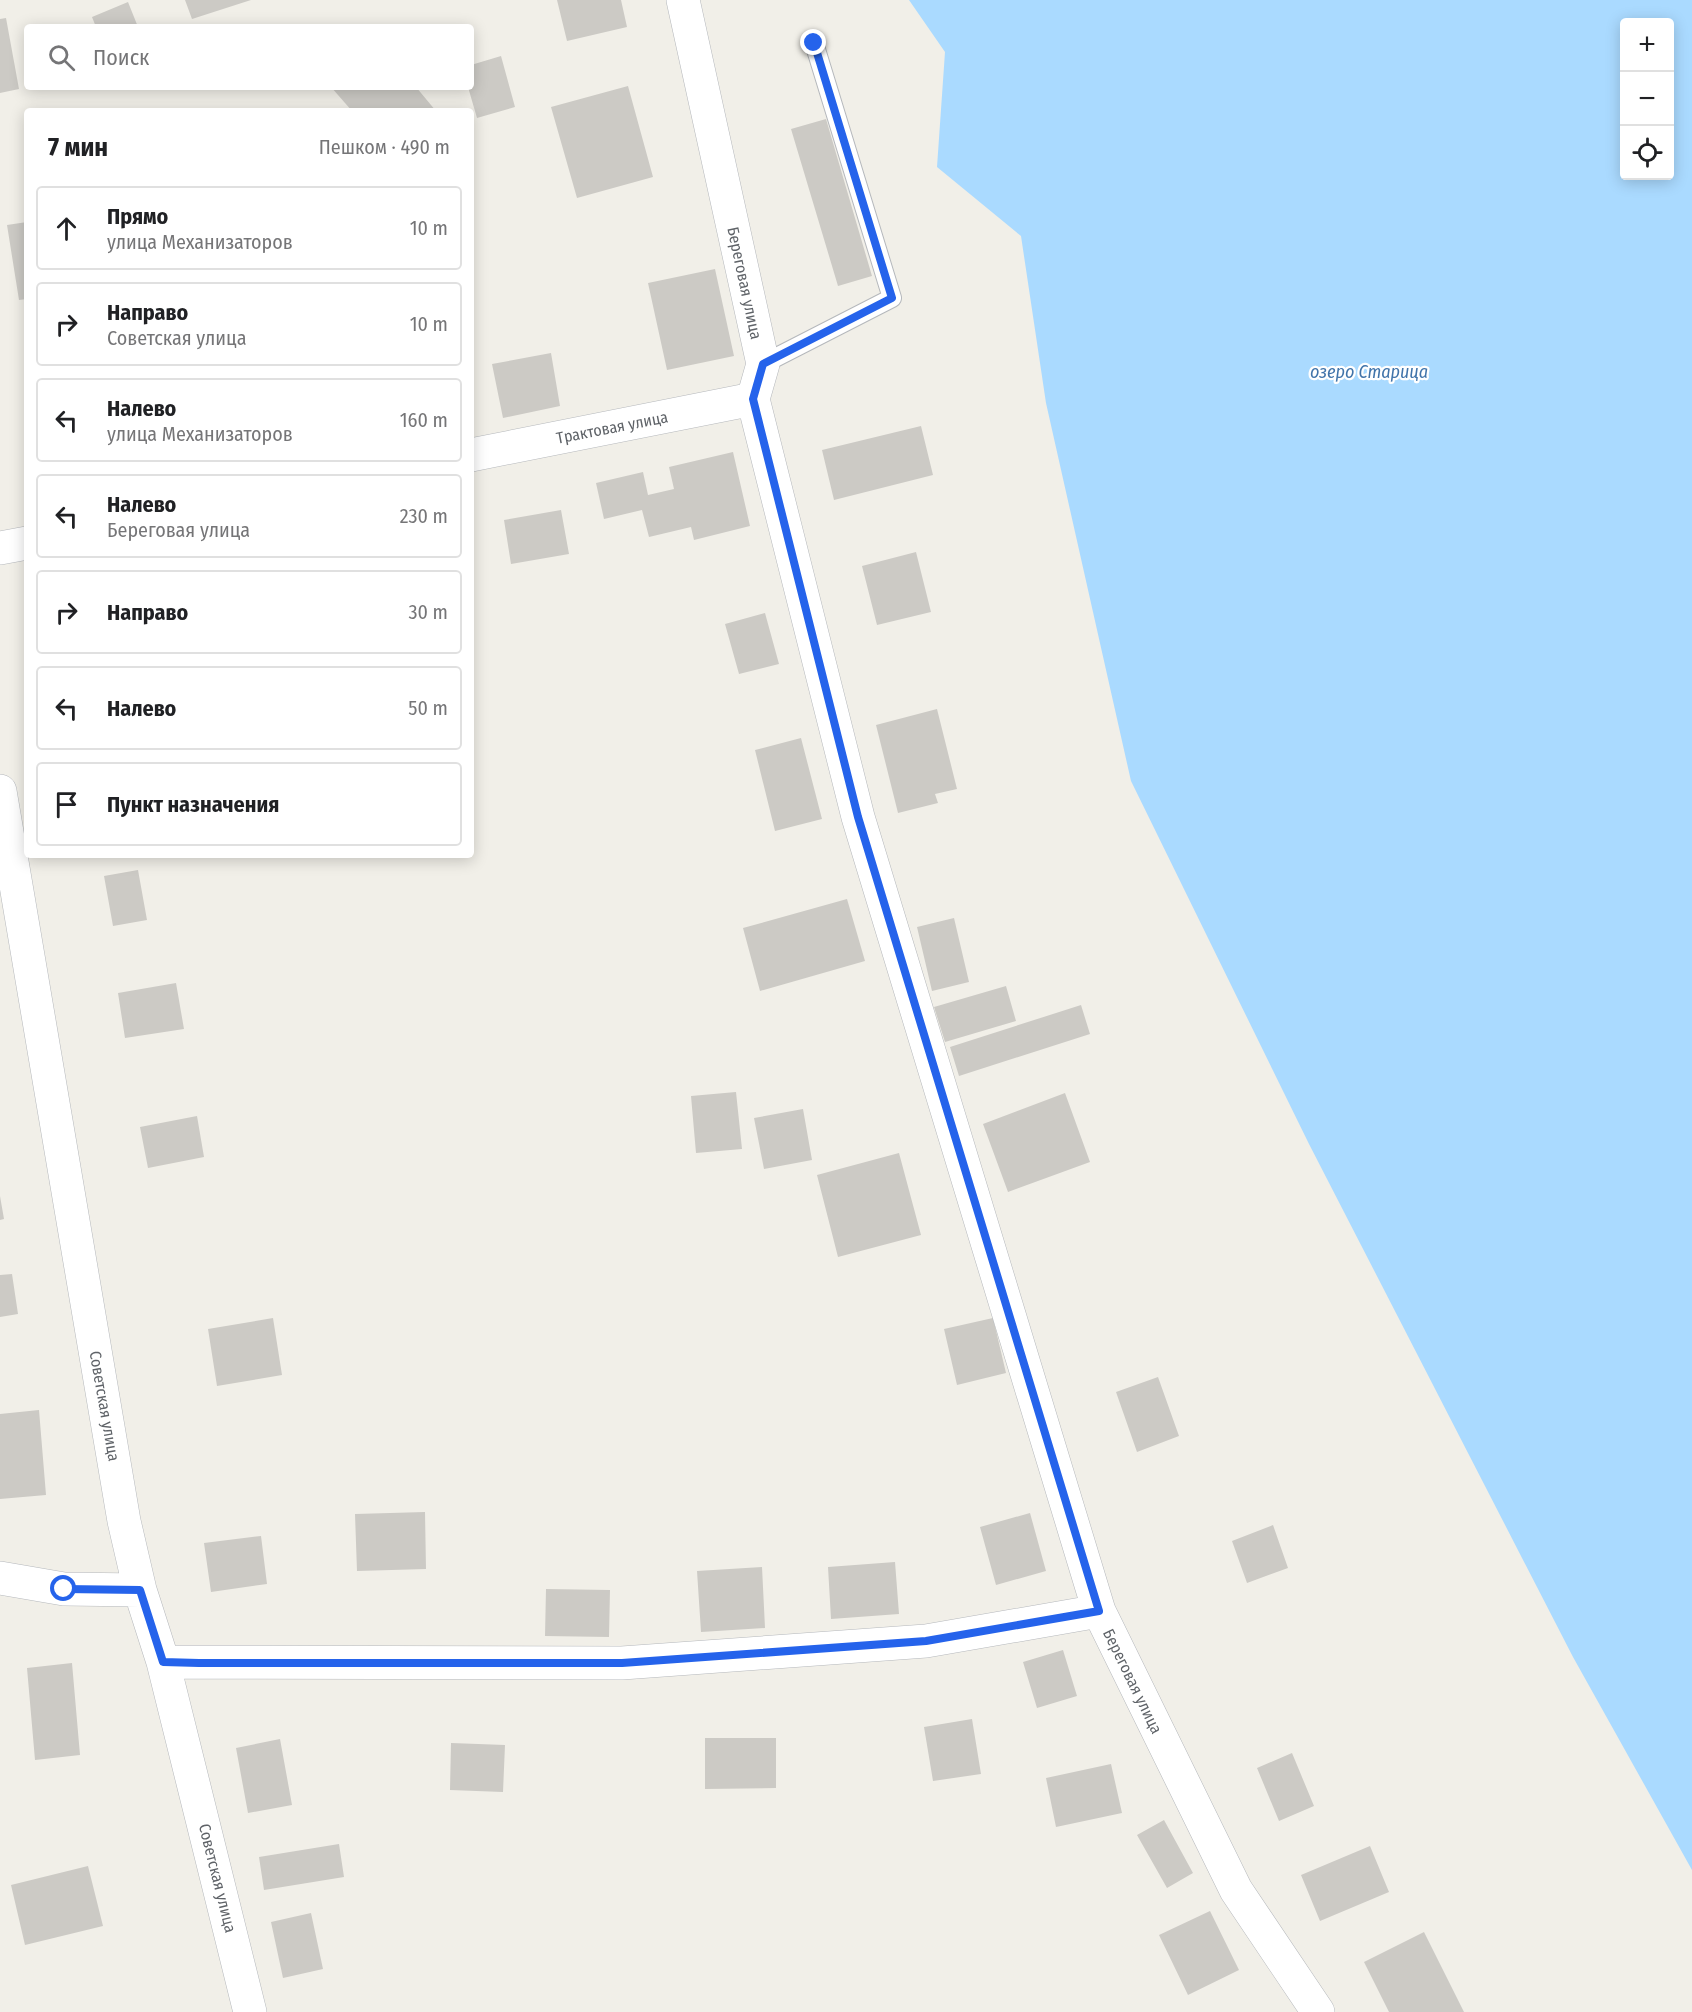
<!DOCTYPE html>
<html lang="ru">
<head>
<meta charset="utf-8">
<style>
  :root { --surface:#fff; --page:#f2f2f2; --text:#202124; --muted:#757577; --line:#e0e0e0 }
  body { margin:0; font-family:"Fira Sans Condensed",sans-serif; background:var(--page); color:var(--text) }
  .controls { position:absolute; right:18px; top:18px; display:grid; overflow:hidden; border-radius:6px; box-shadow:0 3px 15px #0003 }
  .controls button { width:54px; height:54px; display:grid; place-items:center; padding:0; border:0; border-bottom:2px solid var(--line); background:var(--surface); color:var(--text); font:30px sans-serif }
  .stop { position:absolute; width:18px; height:18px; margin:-14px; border:4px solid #2563eb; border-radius:50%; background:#fff }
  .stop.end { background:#2563eb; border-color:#fff; box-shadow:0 2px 6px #0008 }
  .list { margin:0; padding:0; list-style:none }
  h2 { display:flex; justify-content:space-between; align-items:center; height:78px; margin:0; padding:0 24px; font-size:26px }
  h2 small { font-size:20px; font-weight:400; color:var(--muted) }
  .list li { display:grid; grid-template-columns:39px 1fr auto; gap:18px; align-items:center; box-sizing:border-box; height:84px; margin:0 12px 12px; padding:0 12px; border:2px solid var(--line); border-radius:6px }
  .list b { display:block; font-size:22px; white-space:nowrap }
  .list p { margin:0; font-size:20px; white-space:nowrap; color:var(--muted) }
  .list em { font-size:20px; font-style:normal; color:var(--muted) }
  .icon { flex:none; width:33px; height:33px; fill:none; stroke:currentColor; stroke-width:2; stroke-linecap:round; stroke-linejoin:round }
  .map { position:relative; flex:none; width:1692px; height:2012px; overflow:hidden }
  .search { position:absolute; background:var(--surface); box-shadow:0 3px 15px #0003; left:24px; top:24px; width:450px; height:66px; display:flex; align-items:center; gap:15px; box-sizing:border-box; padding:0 21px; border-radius:6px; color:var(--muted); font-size:22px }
  .panel { position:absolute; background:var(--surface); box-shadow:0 3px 15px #0003; left:24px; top:108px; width:450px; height:750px; border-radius:6px }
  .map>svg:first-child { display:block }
  .water { fill:#aadaff; fill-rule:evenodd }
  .building { fill:#cccac5 }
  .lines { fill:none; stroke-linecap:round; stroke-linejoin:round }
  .service-casing { stroke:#b5b8bc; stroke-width:20 }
  .minor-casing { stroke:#b5b8bc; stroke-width:34 }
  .service { stroke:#fff; stroke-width:18 }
  .minor { stroke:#fff; stroke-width:33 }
  .route { stroke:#2563eb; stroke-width:8 }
  .labels { text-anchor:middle; stroke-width:4.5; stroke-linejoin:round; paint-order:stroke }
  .street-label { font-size:16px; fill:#5f6368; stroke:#fff }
  .water-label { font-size:18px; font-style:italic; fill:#4174aa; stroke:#fff }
</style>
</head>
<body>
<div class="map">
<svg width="1692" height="2012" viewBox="0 0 1692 2012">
  <rect width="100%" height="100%" fill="#f1efe8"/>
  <path class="water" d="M909,0h783v1870l-119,-213 -264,-513 -178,-363 -85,-378 -25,-167 -84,-69 8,-115zM1624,22h46v154h-46z"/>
  <path class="building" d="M185,0h66l-59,19z
    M557,0h64l6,27 -60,14z
    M128,2l10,25h-42l-4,-10z
    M6,18l13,71 -19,4v-74z
    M501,56l14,51 -38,11 -9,-31h3v-22z
    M628,86l25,91 -76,21 -26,-91z
    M331,87h85l20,24h-84z
    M826,119l46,157 -34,10 -47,-157z
    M27,222v77l-8,1 -12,-75z
    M715,269l19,87 -67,14 -19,-87z
    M551,353l9,53 -57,12 -11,-54z
    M921,426l12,49 -99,25 -12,-50z
    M733,452l17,74 -56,14 -3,-13 -42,10 -7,-27 -38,9 -8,-36 47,-11 5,23 26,-6 -5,-22z
    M561,510l8,44 -58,10 -7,-44z
    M916,552l15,60 -54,13 -15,-59z
    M765,613l14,51 -40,10 -14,-50z
    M937,709l20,80 -22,5 3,9 -40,10 -22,-88z
    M801,738l21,81 -47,12 -20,-81z
    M138,870l9,50 -34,6 -9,-50z
    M847,899l18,62 -105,30 -17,-63z
    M954,918l15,64 -37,9 -15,-64z
    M176,983l8,46 -59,9 -7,-45z
    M1006,986l10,35 -71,21 -11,-35z
    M1081,1005l9,29 -131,42 -9,-29z
    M736,1092l6,57 -46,4 -5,-57z
    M1065,1093l25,69 -82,30 -25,-68z
    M803,1109l9,51 -48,9 -10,-51z
    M197,1116l7,41 -56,11 -8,-41z
    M899,1153l22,82 -83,22 -21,-82z
    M0,1196l4,23 -4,1z
    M12,1274l6,40 -18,3v-42z
    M273,1318l9,57 -65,11 -9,-57z
    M993,1318l13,55 -49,12 -13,-56z
    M1158,1377l21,59 -42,16 -21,-60z
    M39,1410l7,85 -46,4v-85z
    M425,1512l1,57 -69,2 -2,-57z
    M1030,1513l16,58 -50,14 -16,-58z
    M1273,1525l15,43 -41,15 -15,-42z
    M261,1536l6,48 -56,8 -7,-49z
    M895,1562l4,52 -68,5 -3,-52z
    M762,1567l3,61 -64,4 -4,-61z
    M546,1589l64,1 -1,47 -64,-1z
    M1063,1650l14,46 -40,12 -14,-46z
    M72,1663l8,92 -45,5 -8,-92z
    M972,1719l9,55 -48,7 -9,-54z
    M705,1738h71v50l-71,1z
    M280,1739l12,66 -44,8 -12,-65z
    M451,1743l54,2 -2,47 -53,-2z
    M1292,1753l22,53 -35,15 -22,-53z
    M1111,1764l11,49 -66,14 -10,-49z
    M1164,1820l29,53 -26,15 -30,-53z
    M339,1844l5,33 -80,13 -5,-33z
    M1370,1846l19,46 -69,29 -19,-46z
    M88,1866l15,60 -78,19 -14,-60z
    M1210,1911l29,59 -51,25 -29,-60z
    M311,1913l12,56 -40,9 -12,-56z
    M1424,1932l40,80h-75l-25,-50z"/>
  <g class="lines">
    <g class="service-casing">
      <path id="service" d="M763,364l129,-66 -78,-255"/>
    </g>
    <g class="minor-casing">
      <path id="minor" d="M683,0l80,364 -10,35 105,418 241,794 137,279 82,122
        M471,455l282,-56
        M0,548l27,-5
        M0,791l124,730 16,69 23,72 87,350
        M0,1578l64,11 76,1
        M163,1662l459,1 304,-22 173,-30"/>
    </g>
    <use href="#service" class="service"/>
    <use href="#minor" class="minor"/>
  </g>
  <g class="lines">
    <path class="route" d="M64,1589l76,1 23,72 36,1h423l304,-22 173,-30 -241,-794 -105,-418 10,-35 129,-66 -78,-255"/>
  </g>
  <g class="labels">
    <g class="street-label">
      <text transform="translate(745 283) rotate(78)" y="6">Береговая улица</text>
      <text transform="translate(612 427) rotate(-11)" y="6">Трактовая улица</text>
      <text transform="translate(105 1406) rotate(80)" y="6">Советская улица</text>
      <text transform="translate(1133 1681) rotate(64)" y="6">Береговая улица</text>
      <text transform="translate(218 1878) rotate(76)" y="6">Советская улица</text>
    </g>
    <g class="water-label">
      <text x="1369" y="378">озеро Старица</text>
    </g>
  </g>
</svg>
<div class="controls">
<button>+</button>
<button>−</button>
<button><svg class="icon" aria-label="locate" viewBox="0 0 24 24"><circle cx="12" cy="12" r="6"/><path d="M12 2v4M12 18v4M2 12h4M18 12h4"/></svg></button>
</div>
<div class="stop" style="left:64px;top:1589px"></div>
<div class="stop end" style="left:814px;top:43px"></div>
<div class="search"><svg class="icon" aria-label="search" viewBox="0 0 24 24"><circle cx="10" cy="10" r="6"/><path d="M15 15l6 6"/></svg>Поиск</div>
<section class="panel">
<h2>7 мин<small>Пешком · 490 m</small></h2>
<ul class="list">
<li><svg class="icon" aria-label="ahead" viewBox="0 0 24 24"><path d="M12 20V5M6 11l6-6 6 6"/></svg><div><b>Прямо</b><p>улица Механизаторов</p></div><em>10 m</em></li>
<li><svg class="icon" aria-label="right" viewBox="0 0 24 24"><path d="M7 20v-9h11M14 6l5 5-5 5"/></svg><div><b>Направо</b><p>Советская улица</p></div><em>10 m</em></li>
<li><svg class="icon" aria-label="left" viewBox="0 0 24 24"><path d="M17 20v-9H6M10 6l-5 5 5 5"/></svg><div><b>Налево</b><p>улица Механизаторов</p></div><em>160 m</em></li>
<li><svg class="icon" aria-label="left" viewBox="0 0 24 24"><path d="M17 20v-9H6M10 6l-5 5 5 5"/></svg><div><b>Налево</b><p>Береговая улица</p></div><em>230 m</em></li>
<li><svg class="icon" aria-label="right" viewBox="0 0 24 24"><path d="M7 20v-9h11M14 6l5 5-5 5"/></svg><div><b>Направо</b></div><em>30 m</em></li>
<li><svg class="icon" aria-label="left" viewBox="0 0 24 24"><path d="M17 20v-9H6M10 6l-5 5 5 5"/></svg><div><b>Налево</b></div><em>50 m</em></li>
<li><svg class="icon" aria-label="arrive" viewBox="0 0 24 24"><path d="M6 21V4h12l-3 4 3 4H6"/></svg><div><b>Пункт назначения</b></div></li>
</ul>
</section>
</div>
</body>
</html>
